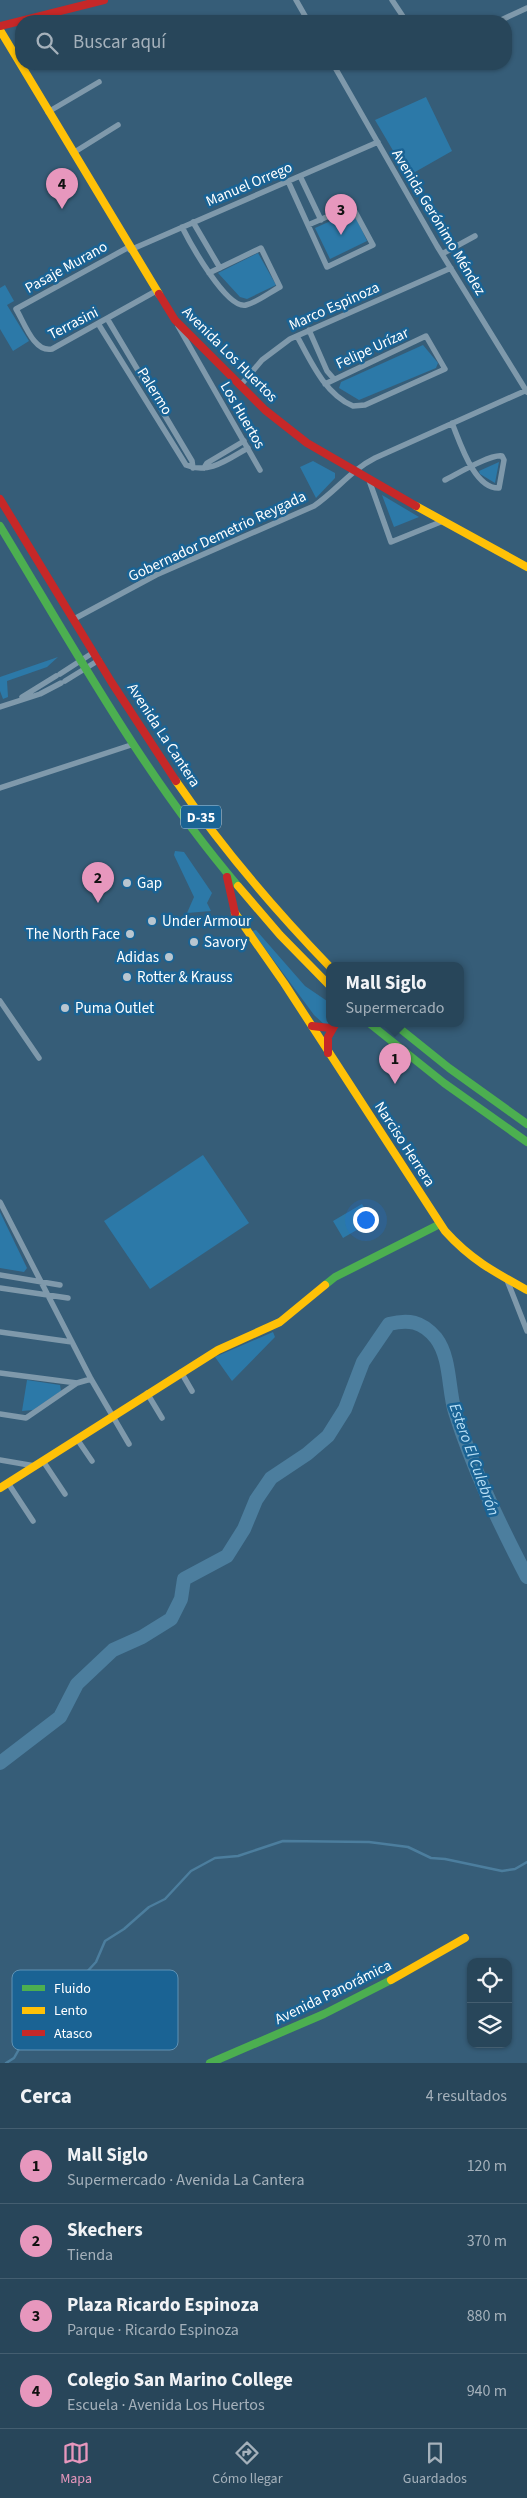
<!DOCTYPE html>
<html lang="es">
<head>
<meta charset="utf-8">
<style>
  :root { --surface:#28465a; --page:#304d60; --text:#f1f3f6; --muted:#a5b1bb; --line:#445e70; --accent:#e797bd }
  body { margin:0; font-family:"Source Sans 3",sans-serif; background:var(--page); color:var(--text) }
  .controls { position:absolute; right:15px; bottom:15px; display:grid; overflow:hidden; border-radius:10px; box-shadow:0 1px 4px #0004 }
  .controls button { width:45px; height:45px; display:grid; place-items:center; padding:0; border:0; border-bottom:1px solid var(--line); background:var(--surface); color:var(--text); font:25px sans-serif }
  .you { position:absolute; left:365px; top:1219px; width:18px; height:18px; margin:-12px; border:4px solid #fff; border-radius:50%; background:#1a73e8; box-shadow:0 0 0 8px #1a73e833 }
  .badge { display:grid; place-items:center; width:32px; height:32px; border-radius:50%; background:var(--accent); color:#111; font-size:16px; font-weight:700 }
  .pin { position:absolute; translate:-50% -41px; filter:drop-shadow(0 1px 2px #0008) }
  .pin::after { content:''; position:absolute; top:26px; width:18px; height:15px; background:inherit; clip-path:polygon(0 0,100% 0,50% 100%) }
  .popup { position:absolute; left:326px; top:962px; width:138px; height:65px; box-sizing:border-box; display:grid; place-content:center; border-radius:10px; background:var(--surface); filter:drop-shadow(0 1px 4px #0005); font-size:16px; white-space:nowrap; color:var(--muted) }
  .popup b { font-size:19px; color:var(--text) }
  .popup::after { content:''; position:absolute; left:50%; top:100%; margin-left:-10px; border:10px solid transparent; border-top-color:var(--surface) }
  .list { margin:0; padding:0; list-style:none }
  h2 { display:flex; justify-content:space-between; align-items:center; height:65px; margin:0; padding:0 20px; font-size:21px }
  h2 small { font-size:16px; font-weight:400; color:var(--muted) }
  .list li { display:grid; grid-template-columns:32px 1fr auto; gap:15px; align-items:center; box-sizing:border-box; height:75px; padding:0 20px; border-top:1px solid var(--line) }
  .list b { display:block; font-size:19px; white-space:nowrap }
  .list p { margin:0; font-size:16px; white-space:nowrap; color:var(--muted) }
  .list em { font-size:16px; font-style:normal; color:var(--muted) }
  .icon { flex:none; width:28px; height:28px; fill:none; stroke:currentColor; stroke-width:2; stroke-linecap:round; stroke-linejoin:round }
  .map { position:relative; flex:none; width:527px; height:2063px; overflow:hidden }
  .search { position:absolute; background:var(--surface); box-shadow:0 1px 4px #0004; left:15px; right:15px; top:15px; height:55px; display:flex; align-items:center; gap:12px; box-sizing:border-box; padding:0 18px; border-radius:20px; color:var(--muted); font-size:19px }
  .sheet { height:365px; background:var(--surface) }
  nav { display:flex; justify-content:space-around; align-items:center; box-sizing:border-box; height:70px; border-top:1px solid var(--line); background:var(--surface); font-size:14px; color:var(--muted) }
  nav a { display:grid; justify-items:center; gap:2px }
  nav .on { color:var(--accent) }
  .map>svg:first-child { display:block }
  .green { fill:#2c79a8 }
  .lines { fill:none; stroke-linecap:round; stroke-linejoin:round }
  .stream { stroke:#4c7e9e; stroke-width:2.5 }
  .river { stroke:#4c7e9e; stroke-width:14 }
  .street { stroke:#7f99ab; stroke-width:5.5 }
  .fast { stroke:#4caf50; stroke-width:8 }
  .slow { stroke:#ffc107; stroke-width:8 }
  .jam { stroke:#c62828; stroke-width:8 }
  .poi-dot { fill:#b9c6d0; stroke:#1a6394; stroke-width:2 }
  .labels { text-anchor:middle; stroke-width:5; stroke-linejoin:round; paint-order:stroke }
  .shield { fill:#1a6394; stroke:#bad0df; stroke-width:1 }
  .shield-label { font-size:14px; font-weight:bold; fill:#fff }
  .street-label { font-size:15px; fill:#fff; stroke:#1a6394 }
  .poi-label { font-size:15px; fill:#fff; stroke:#1a6394; text-anchor:start }
  .water-label { font-size:16px; font-style:italic; fill:#b8dff6; stroke:#1a6394 }
  .key { fill:#1a6394; stroke:#5f92b4; stroke-width:1 }
  .key-label { font-size:14px; fill:#fff }
</style>
</head>
<body>
<div class="map">
<svg width="527" height="2063" viewBox="0 0 527 2063">
  <rect width="100%" height="100%" fill="#365d78"/>
  <path class="green" d="M426,97l26,54 -44,25 -33,-56z
    M353,211l14,30 -37,18 -15,-31z
    M258,253l18,32 -29,14 -7,-2 -22,-24z
    M5,285l9,16 -7,4 22,36 -16,10 -13,-22v-41z
    M423,345l15,18 -2,5 -77,32 -20,-12 2,-6z
    M313,461l22,12v5l-19,20 -16,-31z
    M499,462l-4,21 -15,-9 -1,-3z
    M382,495l37,22 -25,10z
    M58,657l-11,10 -40,14 1,16 -5,2 -3,-8v-14z
    M175,851l9,1 28,41 -5,10 4,8 -24,2 7,-16 -20,-42z
    M256,930l49,56 25,17v19l-4,4 -12,-11 -62,-84z
    M203,1155l46,68 -99,66 -46,-68z
    M362,1204l10,17 -29,17 -10,-17z
    M0,1212l27,56 -3,4 -24,-4z
    M273,1332l2,5 -43,44 -17,-24z
    M27,1380l33,5 1,6 -28,19 -11,1z"/>
  <g class="lines">
    <path class="stream" d="M6,2063l8,-5 8,-14 7,-26 8,-10 46,-32 13,-14 9,-21 19,-12 25,-22 16,-8 26,-28 24,-13 23,-2 45,-15 86,1 39,5 23,11 14,1 57,12 13,-2 12,-7"/>
    <path class="river" d="M0,1763l60,-46 17,-33 36,-34 29,-13 29,-18 10,-20 3,-20 43,-23 17,-27 12,-29 15,-22 36,-24 21,-18 17,-27 18,-47 26,-38c19,-5 33,-3 47,14 15,20 12,51 19,74 18,57 44,111 72,165"/>
    <path class="street" d="M296,0l12,21
      M392,0l14,21
      M499,21l28,-13
      M333,64l104,182 90,146
      M48,112l51,-30
      M73,153l45,-28
      M300,176l21,44
      M288,181l39,86 46,-22 -21,-39 -44,19
      M193,222l27,46
      M182,227c8,16 45,83 64,78 12,-3 24,-13 34,-18l-19,-39 -52,25
      M129,247l-113,62c8,13 18,44 36,40l104,-58
      M130,250l248,-108
      M442,254l33,-18
      M108,320l84,141 1,7
      M99,325l87,140c23,10 42,-6 62,-17
      M178,326l82,144
      M309,330l18,41 7,8
      M297,336c14,26 28,58 56,70l12,-1 80,-36 -19,-33 -101,48
      M240,386l22,-26 28,-21 161,-71
      M204,468l3,-5 37,-22
      M369,480l22,62 52,-21
      M445,480c12,-6 45,-26 57,-24l2,4 -5,28c-25,1 -39,-46 -47,-65
      M74,619l82,-44 158,-69c22,-15 37,-36 61,-48l152,-68
      M60,674l34,-22
      M65,681l34,-21
      M22,697l34,-21
      M0,707l40,-13 21,-11
      M0,788l134,-44
      M0,1001l39,57
      M0,1202l91,177 38,65
      M0,1275l60,10
      M507,1280l20,51
      M0,1288l68,10
      M0,1332l72,10
      M181,1372l11,19
      M0,1373l77,10
      M147,1393l15,25
      M0,1414l26,4 51,-35 14,-4
      M77,1439l15,22
      M0,1460l35,6
      M43,1461l22,33
      M8,1483l25,38"/>
    <path class="fast" d="M0,526c74,122 145,251 238,360
      M369,1023l75,60 83,59
      M393,1023l56,45 78,56
      M325,1285l10,-8 105,-53
      M210,2063l114,-49 67,-34"/>
    <path class="slow" d="M0,30l159,264
      M416,506l111,61
      M176,781c46,67 98,128 154,186
      M238,886l42,49 50,51
      M235,913l49,70 161,248c25,28 49,41 82,59
      M0,1488l218,-138 62,-28 45,-37
      M391,1980l74,-42"/>
    <path class="jam" d="M0,26l104,-26
      M159,294l16,26 90,90 42,33 109,63
      M0,499l112,184 64,98
      M227,877l8,36
      M312,1026l18,2
      M328,1053v-16l8,-14"/>
  </g>
  <g class="poi-dot">
    <circle cx="127" cy="883" r="5"/>
    <circle cx="152" cy="921" r="5"/>
    <circle cx="130" cy="934" r="5"/>
    <circle cx="194" cy="942" r="5"/>
    <circle cx="169" cy="957" r="5"/>
    <circle cx="127" cy="977" r="5"/>
    <circle cx="65" cy="1008" r="5"/>
  </g>
  <g class="labels">
    <rect class="shield" x="181" y="805.5" width="40" height="23" rx="4"/>
    <g class="shield-label">
      <text x="201" y="822">D-35</text>
    </g>
    <g class="street-label">
      <text transform="translate(249 184) rotate(-23)" y="5">Manuel Orrego</text>
      <text transform="translate(439 222) rotate(59)" y="5">Avenida Gerónimo Méndez</text>
      <text transform="translate(66 267) rotate(-29)" y="5">Pasaje Murano</text>
      <text transform="translate(334 306) rotate(-24)" y="5">Marco Espinoza</text>
      <text transform="translate(73 323) rotate(-27)" y="5">Terrasini</text>
      <text transform="translate(372 348) rotate(-25)" y="5">Felipe Urízar</text>
      <text transform="translate(230 354) rotate(45)" y="5">Avenida Los Huertos</text>
      <text transform="translate(155 391) rotate(58)" y="5">Palermo</text>
      <text transform="translate(243 415) rotate(60)" y="5">Los Huertos</text>
      <text transform="translate(217 536) rotate(-25)" y="5">Gobernador Demetrio Reygada</text>
      <text transform="translate(164 735) rotate(57)" y="5">Avenida La Cantera</text>
      <text transform="translate(405 1144) rotate(57)" y="5">Narciso Herrera</text>
      <text transform="translate(333 1992) rotate(-26)" y="5">Avenida Panorámica</text>
    </g>
    <g class="poi-label">
      <text x="137" y="888">Gap</text>
      <text x="162" y="926">Under Armour</text>
      <text x="120" y="939" text-anchor="end">The North Face</text>
      <text x="204" y="947">Savory</text>
      <text x="159" y="962" text-anchor="end">Adidas</text>
      <text x="137" y="982">Rotter &amp; Krauss</text>
      <text x="75" y="1013">Puma Outlet</text>
    </g>
    <g class="water-label">
      <text transform="translate(475 1459) rotate(70)" y="6">Estero El Culebrón</text>
    </g>
  </g>
  <rect x="12" y="1970" width="166" height="80" rx="8" class="key"/>
  <rect x="22" y="1985" width="23" height="6" fill="#4caf50"/>
  <rect x="22" y="2007" width="23" height="7" fill="#ffc107"/>
  <rect x="22" y="2030" width="23" height="6" fill="#c62828"/>
  <g class="key-label">
    <text x="54" y="1993">Fluido</text>
    <text x="54" y="2015">Lento</text>
    <text x="54" y="2038">Atasco</text>
  </g>
</svg>
<div class="controls">
<button><svg class="icon" aria-label="locate" viewBox="0 0 24 24"><circle cx="12" cy="12" r="6"/><path d="M12 2v4M12 18v4M2 12h4M18 12h4"/></svg></button>
<button><svg class="icon" aria-label="layers" viewBox="0 0 24 24"><path d="M12 4l9 5-9 5-9-5zM3 14l9 5 9-5"/></svg></button>
</div>
<div class="you"></div>
<div class="pin badge" style="left:395px;top:1084px">1</div>
<div class="popup"><b>Mall Siglo</b>Supermercado</div>
<div class="pin badge" style="left:98px;top:903px">2</div>
<div class="pin badge" style="left:341px;top:235px">3</div>
<div class="pin badge" style="left:62px;top:209px">4</div>
<div class="search"><svg class="icon" aria-label="search" viewBox="0 0 24 24"><circle cx="10" cy="10" r="6"/><path d="M15 15l6 6"/></svg>Buscar aquí</div>
</div>
<section class="sheet">
<h2>Cerca<small>4 resultados</small></h2>
<ul class="list">
<li><span class="badge">1</span><div><b>Mall Siglo</b><p>Supermercado · Avenida La Cantera</p></div><em>120 m</em></li>
<li><span class="badge">2</span><div><b>Skechers</b><p>Tienda</p></div><em>370 m</em></li>
<li><span class="badge">3</span><div><b>Plaza Ricardo Espinoza</b><p>Parque · Ricardo Espinoza</p></div><em>880 m</em></li>
<li><span class="badge">4</span><div><b>Colegio San Marino College</b><p>Escuela · Avenida Los Huertos</p></div><em>940 m</em></li>
</ul>
</section>
<nav>
<a class="on"><svg class="icon" aria-label="map" viewBox="0 0 24 24"><path d="M3 6l6-2 6 2 6-2v14l-6 2-6-2-6 2zM9 4v14M15 6v14"/></svg>Mapa</a>
<a><svg class="icon" aria-label="directions" viewBox="0 0 24 24"><path d="M12 3l9 9-9 9-9-9zM9 14v-3h6M13 9l2 2-2 2"/></svg>Cómo llegar</a>
<a><svg class="icon" aria-label="saved" viewBox="0 0 24 24"><path d="M7 4h10v16l-5-4-5 4z"/></svg>Guardados</a>
</nav>
</body>
</html>
